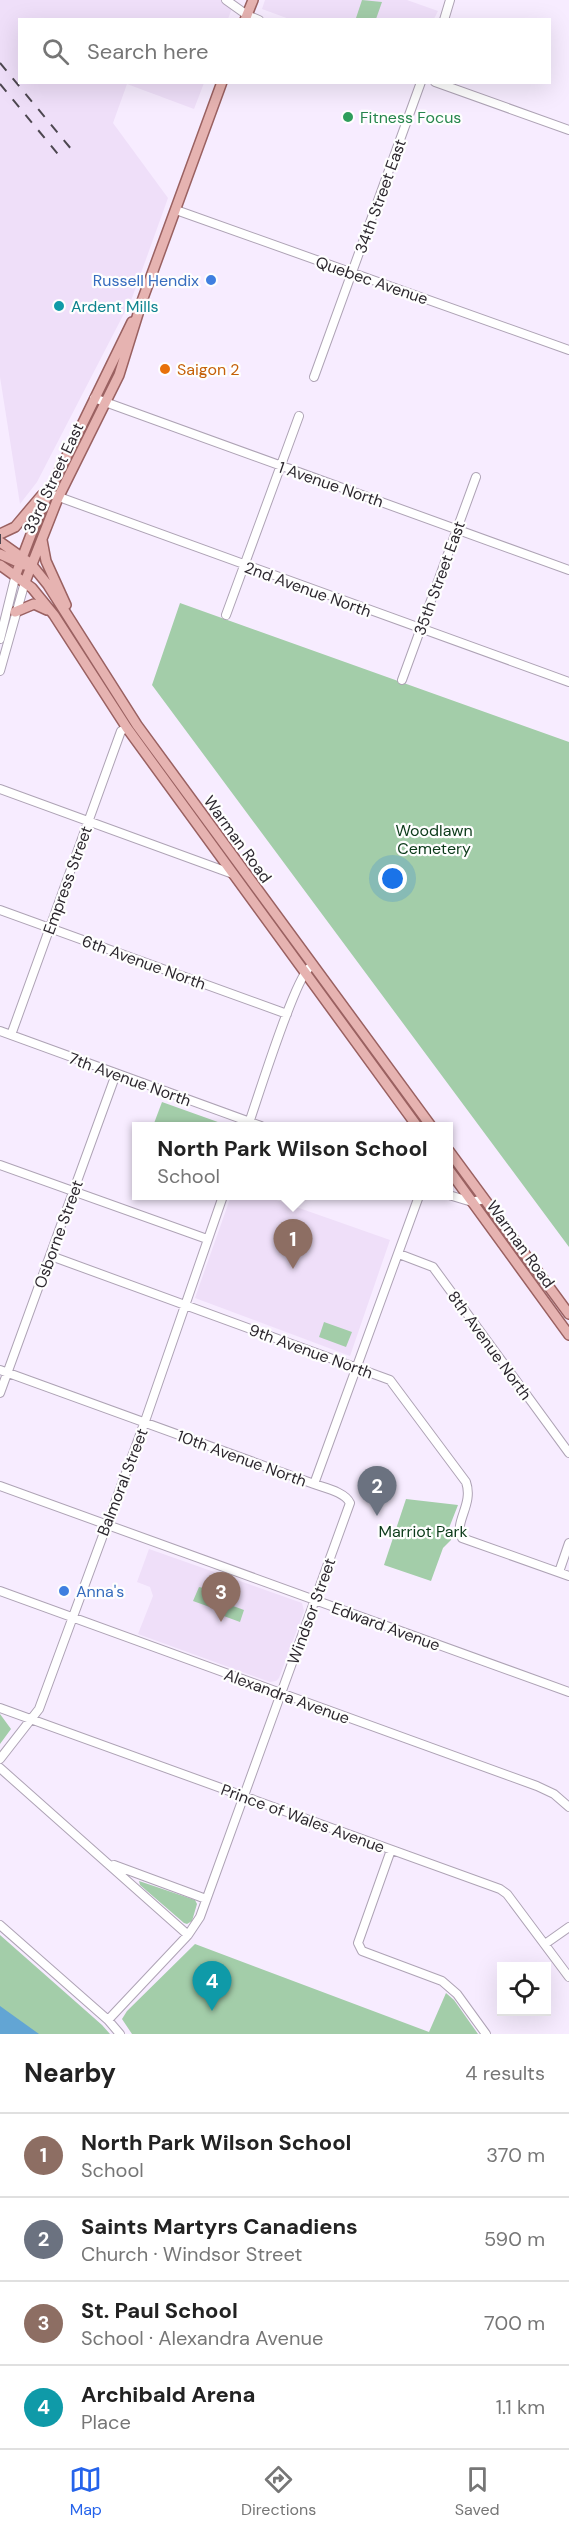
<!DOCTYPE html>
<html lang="en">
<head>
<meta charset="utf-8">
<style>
  :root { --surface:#fff; --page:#f2f2f2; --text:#222; --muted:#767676; --line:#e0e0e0; --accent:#2563eb }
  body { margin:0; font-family:"DM Sans",sans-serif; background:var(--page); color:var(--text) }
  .controls { position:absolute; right:18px; bottom:18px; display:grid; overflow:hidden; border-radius:0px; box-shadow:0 6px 24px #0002 }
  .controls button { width:54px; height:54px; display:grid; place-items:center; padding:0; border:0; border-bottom:2px solid var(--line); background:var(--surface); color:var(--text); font:30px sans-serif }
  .you { position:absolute; left:393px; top:879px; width:21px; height:21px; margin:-15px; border:4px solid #fff; border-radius:50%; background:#1a73e8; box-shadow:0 0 0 9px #1a73e833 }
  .badge { display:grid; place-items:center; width:39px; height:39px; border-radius:50%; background:var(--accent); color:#fff; font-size:20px; font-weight:700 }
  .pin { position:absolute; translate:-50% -50px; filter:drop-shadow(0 2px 3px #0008) }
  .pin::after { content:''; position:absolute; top:32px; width:21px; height:18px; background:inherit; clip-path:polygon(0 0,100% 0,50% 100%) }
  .popup { position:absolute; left:132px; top:1122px; width:321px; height:78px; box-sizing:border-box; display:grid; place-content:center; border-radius:0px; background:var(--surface); filter:drop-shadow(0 2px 4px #0005); font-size:20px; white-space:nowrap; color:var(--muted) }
  .popup b { font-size:22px; color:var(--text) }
  .popup::after { content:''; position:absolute; left:50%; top:100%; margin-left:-12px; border:12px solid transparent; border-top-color:var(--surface) }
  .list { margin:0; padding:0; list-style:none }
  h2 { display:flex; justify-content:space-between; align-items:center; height:78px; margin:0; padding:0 24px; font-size:26px }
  h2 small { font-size:20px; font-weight:400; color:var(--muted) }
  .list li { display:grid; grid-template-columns:39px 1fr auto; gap:18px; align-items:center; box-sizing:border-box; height:84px; padding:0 24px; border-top:2px solid var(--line) }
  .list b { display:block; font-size:22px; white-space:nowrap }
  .list p { margin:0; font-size:20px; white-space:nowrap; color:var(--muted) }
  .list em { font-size:20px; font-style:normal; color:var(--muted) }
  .icon { flex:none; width:33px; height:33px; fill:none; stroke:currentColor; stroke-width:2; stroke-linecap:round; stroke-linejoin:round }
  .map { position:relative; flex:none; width:569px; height:2034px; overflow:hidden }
  .search { position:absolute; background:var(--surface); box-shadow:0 6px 24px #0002; left:18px; right:18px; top:18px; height:66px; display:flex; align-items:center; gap:15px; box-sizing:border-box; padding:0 21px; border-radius:0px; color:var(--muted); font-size:22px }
  .sheet { height:414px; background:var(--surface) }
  nav { display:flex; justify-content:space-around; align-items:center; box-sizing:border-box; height:84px; border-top:2px solid var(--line); background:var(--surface); font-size:16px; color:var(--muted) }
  nav a { display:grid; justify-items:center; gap:3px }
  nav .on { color:var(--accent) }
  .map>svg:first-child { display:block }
  .built { fill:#efdff9 }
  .green { fill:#a3cda9 }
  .water { fill:#62a5d4 }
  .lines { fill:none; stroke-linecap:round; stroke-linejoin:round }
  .minor-casing { stroke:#aea3b5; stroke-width:10 }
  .major-casing { stroke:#9a6161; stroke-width:12 }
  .minor { stroke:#fff; stroke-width:8 }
  .major { stroke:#e6b3b1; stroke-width:9 }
  .rail { stroke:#4d4750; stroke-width:2; stroke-dasharray:10 10; stroke-linecap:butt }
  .leisure-dot { fill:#2e9e5b; stroke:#fefefe; stroke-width:2 }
  .shop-dot { fill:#3f7fe0; stroke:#fefefe; stroke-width:2 }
  .culture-dot { fill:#0f9aa8; stroke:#fefefe; stroke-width:2 }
  .food-dot { fill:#e8710a; stroke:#fefefe; stroke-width:2 }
  .labels { text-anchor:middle; stroke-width:4.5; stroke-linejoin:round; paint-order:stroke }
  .leisure-label { font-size:16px; fill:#27864d; stroke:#fefefe; text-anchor:start }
  .street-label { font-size:16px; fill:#2c272e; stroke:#fefefe }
  .shop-label { font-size:16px; fill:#366cbe; stroke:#fefefe; text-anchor:end }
  .culture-label { font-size:16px; fill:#0d838f; stroke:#fefefe; text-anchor:start }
  .food-label { font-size:16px; fill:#c56008; stroke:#fefefe; text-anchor:start }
  .park-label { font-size:16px; fill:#0b3a19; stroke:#fefefe }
</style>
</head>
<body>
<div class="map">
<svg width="569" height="2034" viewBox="0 0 569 2034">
  <rect width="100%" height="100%" fill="#f7ecff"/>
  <path class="built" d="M0,0h235l-7,19 -208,1v62l184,1 -10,26 -67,-25 -14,39 55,75 -36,100 -95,184 -17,22 -20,-127z
    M265,0h142l31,11 -4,8 -142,1 -30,-11z
    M231,1196h34l125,44 -40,116 -155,-58z
    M149,1549l153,54 2,8 -25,67 -3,3 -6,1 -132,-48 15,-38 -3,-9 -13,-5z"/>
  <path class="green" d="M362,0l20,2 -6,17 -20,-1z
    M180,603l389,139v505l-417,-562z
    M162,1102l67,24h-76z
    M324,1322l28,10 -6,15 -27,-10z
    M406,1499l52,6 -9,23 2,12 -8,8 -12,33 -47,-16z
    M214,1573l15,6 -11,31 -25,-9 6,-14 9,2z
    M225,1603l19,7 -4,12 -19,-7z
    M0,1714l11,15 -11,15z
    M139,1881l56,19 2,4 -5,17 -5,3 -3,-1 -44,-38z
    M0,1935l102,90 8,9h-74l-36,-26z
    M195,1944l234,88 17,-39 8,7 24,34h-346l-10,-15 5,-8z"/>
  <path class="water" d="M0,2006l39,28h-39z"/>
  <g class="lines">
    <g class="minor-casing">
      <path id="minor" d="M226,0l21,15 12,5
        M444,20l6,-20
        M435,82l134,48
        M176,210l393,140
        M314,377l107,-295
        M94,398l475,172
        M48,493l521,189
        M226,615l73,-199
        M0,639l16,-65
        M0,671l25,-89
        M402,680l74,-203
        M0,789l233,85
        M0,910l287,104
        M0,1031l261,95
        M11,1035l110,-304 6,-3
        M248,1126c9,-26 46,-145 61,-158
        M0,1165l207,74
        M449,1195l23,7 12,-3
        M399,1254l34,13 136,186
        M51,1256l339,124 76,102c8,23 -13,40 -4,56l107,38
        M0,1370l314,114c11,4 31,8 36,19l-150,414 -12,18 -80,85
        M0,1393l116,-319
        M314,1484l105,-288
        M0,1486l569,206
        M559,1572l10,-29
        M0,1591l537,195 17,8 15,13
        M0,1708l500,181 7,5 62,83
        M0,1759l39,-50 105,-285 79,-228
        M0,1768l188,167
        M391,1850l-33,93 4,8 80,30 15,13 29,40
        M114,1865l92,34
        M0,1925l108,95 12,14
        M545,1944l24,-17"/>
    </g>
    <g class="major-casing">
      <path id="major" d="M245,20l8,-20
        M0,534l15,-7 27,-32
        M42,540l4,21 20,44
        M0,542l31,22 17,21 89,140 294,401
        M0,554l24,11
        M0,565l32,23 22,27 73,113 290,398
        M16,574l24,-63 92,-189
        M25,582l33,-84 61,-123 23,-74 80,-219
        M15,612l19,-8 13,6
        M449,1151l120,163
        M449,1170l120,165"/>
    </g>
    <use href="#minor" class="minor"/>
    <use href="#major" class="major"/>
    <path class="rail" d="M0,63l72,87
      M0,84l62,75
      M0,534v10"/>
  </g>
  <circle class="leisure-dot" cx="348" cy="117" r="6"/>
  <g class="shop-dot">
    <circle cx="211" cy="280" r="6"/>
    <circle cx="64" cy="1591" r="6"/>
  </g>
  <circle class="culture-dot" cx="59" cy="306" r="6"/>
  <circle class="food-dot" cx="165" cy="369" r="6"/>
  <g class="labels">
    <g class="leisure-label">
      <text x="360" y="123">Fitness Focus</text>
    </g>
    <g class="street-label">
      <text transform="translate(380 196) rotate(-70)" y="6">34th Street East</text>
      <text transform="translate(372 280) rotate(19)" y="6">Quebec Avenue</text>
      <text transform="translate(53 478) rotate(-65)" y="6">33rd Street East</text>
      <text transform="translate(331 484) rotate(19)" y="6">1 Avenue North</text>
      <text transform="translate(439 578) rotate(-70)" y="6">35th Street East</text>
      <text transform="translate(308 589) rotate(20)" y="6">2nd Avenue North</text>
      <text transform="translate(238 839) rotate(54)" y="6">Warman Road</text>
      <text transform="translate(67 880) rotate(-70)" y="6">Empress Street</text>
      <text transform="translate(144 962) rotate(20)" y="6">6th Avenue North</text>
      <text transform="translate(130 1079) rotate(20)" y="6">7th Avenue North</text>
      <text transform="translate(58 1234) rotate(-70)" y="6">Osborne Street</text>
      <text transform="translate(521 1244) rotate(54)" y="6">Warman Road</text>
      <text transform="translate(490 1345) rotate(54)" y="6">8th Avenue North</text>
      <text transform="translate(311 1351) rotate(20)" y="6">9th Avenue North</text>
      <text transform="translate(242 1458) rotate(20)" y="6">10th Avenue North</text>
      <text transform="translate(122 1482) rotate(-69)" y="6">Balmoral Street</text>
      <text transform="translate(311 1611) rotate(-70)" y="6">Windsor Street</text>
      <text transform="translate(386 1626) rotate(20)" y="6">Edward Avenue</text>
      <text transform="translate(287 1696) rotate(20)" y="6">Alexandra Avenue</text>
      <text transform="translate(303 1818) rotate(20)" y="6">Prince of Wales Avenue</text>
    </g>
    <g class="shop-label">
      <text x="199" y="286">Russell Hendix</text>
      <text x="76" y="1597" text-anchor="start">Anna's</text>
    </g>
    <g class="culture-label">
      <text x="71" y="312">Ardent Mills</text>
    </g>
    <g class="food-label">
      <text x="177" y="375">Saigon 2</text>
    </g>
    <g class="park-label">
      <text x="434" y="836">Woodlawn<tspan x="434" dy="18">Cemetery</tspan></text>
      <text x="423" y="1537">Marriot Park</text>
    </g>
  </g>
</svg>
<div class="controls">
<button><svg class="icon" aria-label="locate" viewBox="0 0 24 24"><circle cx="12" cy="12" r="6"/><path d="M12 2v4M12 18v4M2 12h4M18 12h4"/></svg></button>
</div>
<div class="you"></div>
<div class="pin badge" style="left:293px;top:1269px;background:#8d6e63">1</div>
<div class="popup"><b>North Park Wilson School</b>School</div>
<div class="pin badge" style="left:377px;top:1516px;background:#6b7280">2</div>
<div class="pin badge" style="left:221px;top:1622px;background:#8d6e63">3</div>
<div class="pin badge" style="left:212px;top:2011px;background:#0f9aa8">4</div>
<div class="search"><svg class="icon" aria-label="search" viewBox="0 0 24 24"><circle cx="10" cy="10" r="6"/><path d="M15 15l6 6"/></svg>Search here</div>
</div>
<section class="sheet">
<h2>Nearby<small>4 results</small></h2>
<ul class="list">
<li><span class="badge" style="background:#8d6e63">1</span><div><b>North Park Wilson School</b><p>School</p></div><em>370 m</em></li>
<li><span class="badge" style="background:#6b7280">2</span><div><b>Saints Martyrs Canadiens</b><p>Church · Windsor Street</p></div><em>590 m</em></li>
<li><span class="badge" style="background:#8d6e63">3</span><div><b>St. Paul School</b><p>School · Alexandra Avenue</p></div><em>700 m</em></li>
<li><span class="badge" style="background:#0f9aa8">4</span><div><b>Archibald Arena</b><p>Place</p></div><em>1.1 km</em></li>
</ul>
</section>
<nav>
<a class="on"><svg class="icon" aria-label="map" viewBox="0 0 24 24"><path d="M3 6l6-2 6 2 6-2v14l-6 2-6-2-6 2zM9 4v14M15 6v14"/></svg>Map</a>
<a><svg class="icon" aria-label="directions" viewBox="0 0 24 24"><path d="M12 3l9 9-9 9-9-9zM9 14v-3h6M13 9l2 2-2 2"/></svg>Directions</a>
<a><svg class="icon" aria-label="saved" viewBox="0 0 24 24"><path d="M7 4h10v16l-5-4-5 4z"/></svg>Saved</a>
</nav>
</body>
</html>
